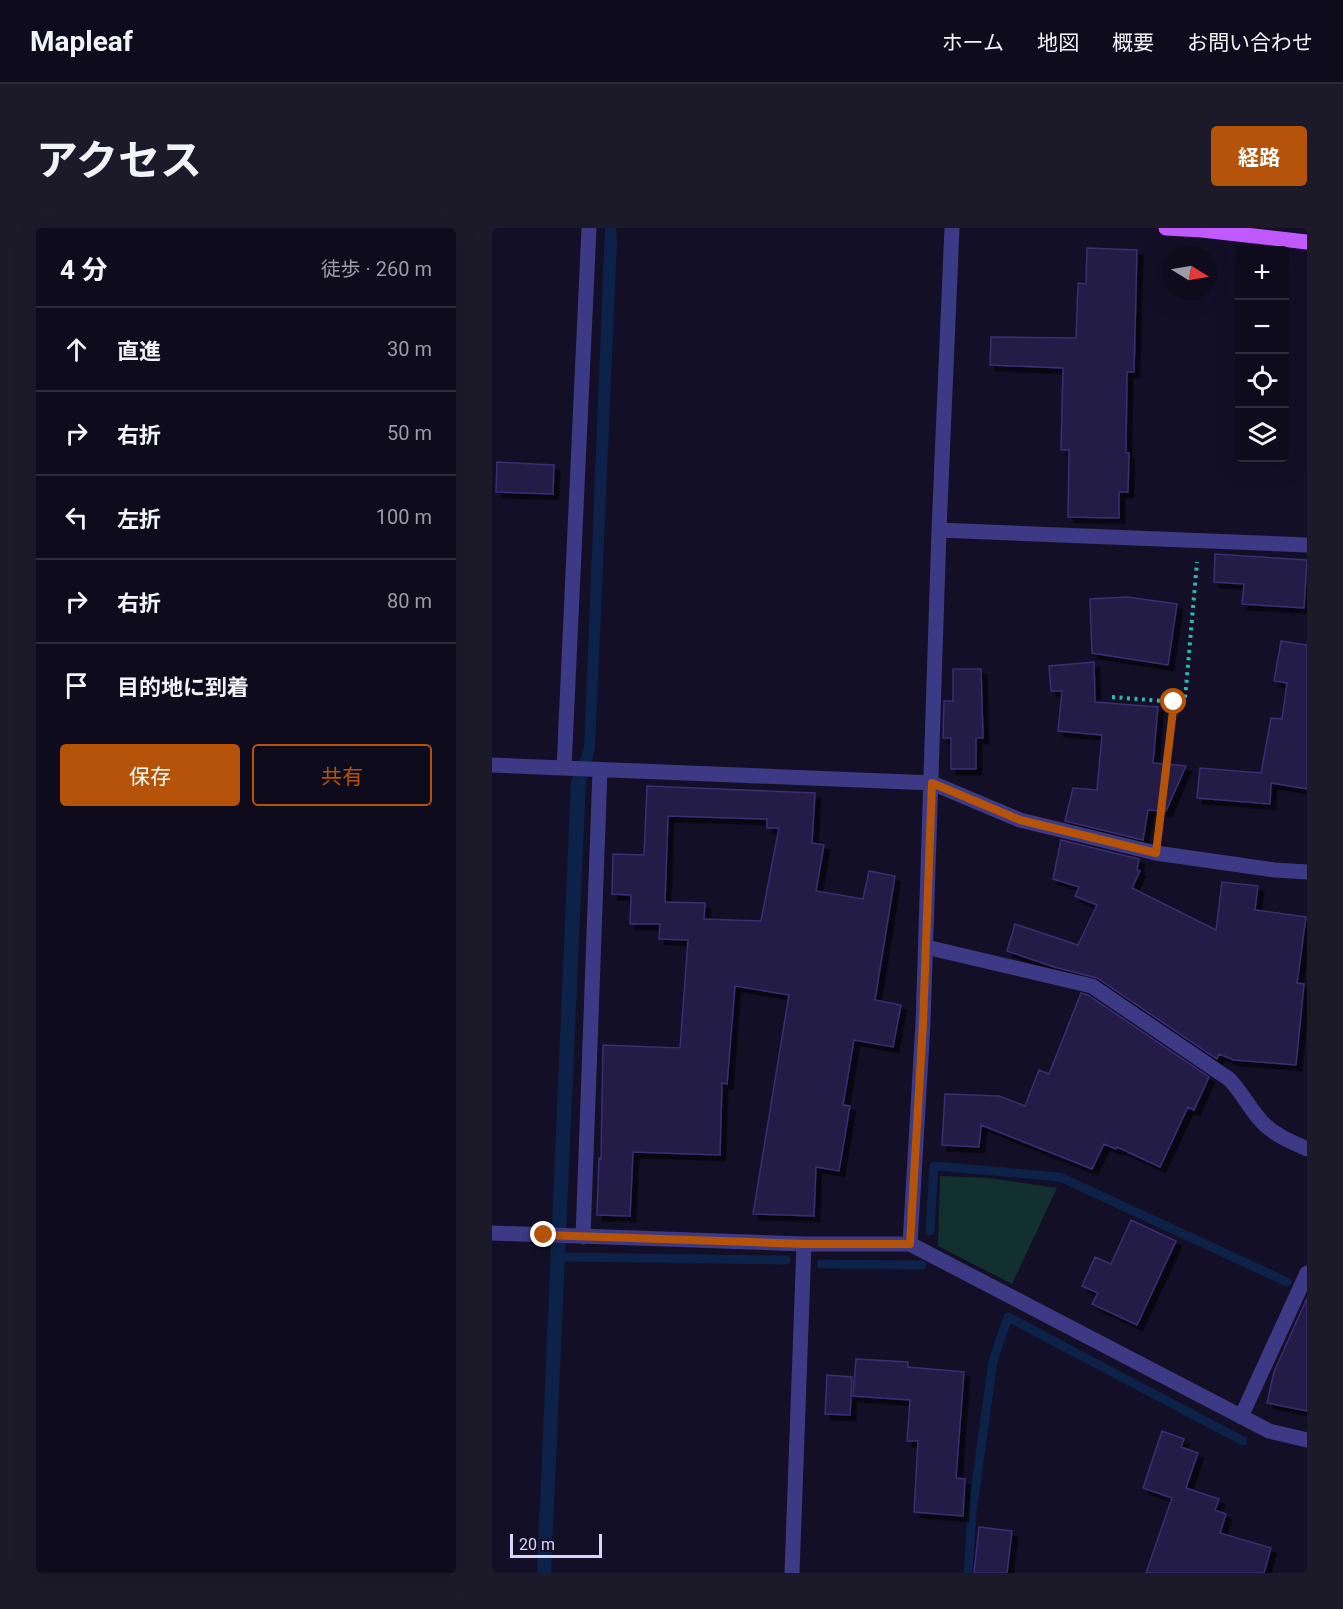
<!DOCTYPE html>
<html lang="ja">
<head>
<meta charset="utf-8">
<style>
  :root { --surface:#0e0b1c; --page:#1c1929; --text:#f1f3f6; --muted:#9b9ba3; --line:#2e2b3b; --accent:#b45309 }
  body { margin:0; font-family:Roboto,"Noto Sans JP",sans-serif; background:var(--page); color:var(--text) }
  .controls { position:absolute; right:18px; top:18px; display:grid; overflow:hidden; border-radius:6px; box-shadow:0 6px 24px #0002 }
  .controls button { width:54px; height:54px; display:grid; place-items:center; padding:0; border:0; border-bottom:2px solid var(--line); background:var(--surface); color:var(--text); font:30px sans-serif }
  .compass { position:absolute; left:671px; top:18px; width:54px; height:54px; border-radius:50%; background:var(--surface); box-shadow:0 6px 24px #0002; rotate:101deg }
  .scale { position:absolute; left:18px; bottom:15px; width:92px; box-sizing:border-box; padding-left:6px; border:3px solid #d9d4ff; border-top:0; font-size:16px; line-height:21px; white-space:nowrap; color:#d9d4ff; -webkit-text-stroke:4px #130f26; paint-order:stroke }
  .stop { position:absolute; width:18px; height:18px; margin:-14px; border:4px solid #b45309; border-radius:50%; background:#fff }
  .stop.end { background:#b45309; border-color:#fff; box-shadow:0 2px 6px #0008 }
  .list { margin:0; padding:0; list-style:none }
  h2 { display:flex; justify-content:space-between; align-items:center; height:78px; margin:0; padding:0 24px; font-size:26px }
  h2 small { font-size:20px; font-weight:400; color:var(--muted) }
  .list li { display:grid; grid-template-columns:39px 1fr auto; gap:18px; align-items:center; box-sizing:border-box; height:84px; padding:0 24px; border-top:2px solid var(--line) }
  .list b { display:block; font-size:22px; white-space:nowrap }
  .list em { font-size:20px; font-style:normal; color:var(--muted) }
  .actions { display:flex; gap:12px; padding:18px 24px }
  .actions a { flex:1; padding:14px 0; border:2px solid var(--accent); border-radius:6px; text-align:center; font-size:21px; color:var(--accent) }
  .actions .main { background:var(--accent); color:#fff }
  .icon { flex:none; width:33px; height:33px; fill:none; stroke:currentColor; stroke-width:2; stroke-linecap:round; stroke-linejoin:round }
  .map { position:relative; flex:none; width:815px; height:1345px; overflow:hidden; border-radius:6px }
  header { display:flex; align-items:center; gap:36px; box-sizing:border-box; height:84px; padding:0 30px; background:var(--surface); border-bottom:2px solid var(--line) }
  header strong { font-size:28px }
  nav { display:flex; gap:33px; margin-inline-start:auto; font-size:21px }
  .intro { display:flex; align-items:center; justify-content:space-between; box-sizing:border-box; height:144px; padding:0 36px }
  h1 { margin:0; font-size:42px }
  .button { padding:15px 27px; border-radius:6px; background:var(--accent); color:#fff; font-size:21px; font-weight:700 }
  main { display:flex; gap:36px; padding:0 36px }
  aside { flex:1; background:var(--surface); border-radius:6px; box-shadow:0 6px 24px #0002 }
  .map>svg:first-child { display:block }
  .green { fill:#12302f }
  .water { fill:#0c2248 }
  .lines { fill:none; stroke-linecap:round; stroke-linejoin:round }
  .stream { stroke:#0c2248; stroke-width:9 }
  .building { fill:#241b47; stroke:#3b2d73; stroke-width:1.5; fill-rule:evenodd; filter:url(#shadow) }
  .path { stroke:#2fb8b0; stroke-width:4; stroke-dasharray:3 4.5; stroke-linecap:butt }
  .minor { stroke:#3d3a85; stroke-width:15 }
  .major { stroke:#c25bff; stroke-width:15 }
  .route { stroke:#b45309; stroke-width:8 }
</style>
</head>
<body>
<header>
<strong>Mapleaf</strong>
<nav><a>ホーム</a><a>地図</a><a>概要</a><a>お問い合わせ</a></nav>
</header>
<div class="intro"><h1>アクセス</h1><a class="button">経路</a></div>
<main>
<aside>
<h2>4 分<small>徒歩 · 260 m</small></h2>
<ul class="list">
<li><svg class="icon" aria-label="ahead" viewBox="0 0 24 24"><path d="M12 20V5M6 11l6-6 6 6"/></svg><div><b>直進</b></div><em>30 m</em></li>
<li><svg class="icon" aria-label="right" viewBox="0 0 24 24"><path d="M7 20v-9h11M14 6l5 5-5 5"/></svg><div><b>右折</b></div><em>50 m</em></li>
<li><svg class="icon" aria-label="left" viewBox="0 0 24 24"><path d="M17 20v-9H6M10 6l-5 5 5 5"/></svg><div><b>左折</b></div><em>100 m</em></li>
<li><svg class="icon" aria-label="right" viewBox="0 0 24 24"><path d="M7 20v-9h11M14 6l5 5-5 5"/></svg><div><b>右折</b></div><em>80 m</em></li>
<li><svg class="icon" aria-label="arrive" viewBox="0 0 24 24"><path d="M6 21V4h12l-3 4 3 4H6"/></svg><div><b>目的地に到着</b></div></li>
</ul>
<div class="actions"><a class="main">保存</a><a>共有</a></div>
</aside>
<div class="map">
<svg width="815" height="1345" viewBox="0 0 815 1345">
  <defs>
    <filter id="shadow"><feDropShadow dx="5.5" dy="5.5" stdDeviation="0" flood-color="#0009"/></filter>
  </defs>
  <rect width="100%" height="100%" fill="#130f26"/>
  <path class="green" d="M448,948l49,2 68,10 -45,96 -74,-38z"/>
  <path class="water" d="M113,0h11l1,14 -22,507 -9,33 -35,791h-14l34,-792 13,-32z"/>
  <g class="lines">
    <path class="stream" d="M438,1003l4,-65 126,11 227,105
      M72,1029l222,3
      M329,1036l101,1
      M476,1345l4,-60 21,-152 15,-44 235,124"/>
  </g>
  <path class="building" d="M595,20l50,2 -3,122h-7l-1,81h3l-1,39h-9v26l-51,-1 1,-67h-8l2,-82 -73,-3 1,-28 85,1 2,-55 8,1z
    M5,234l57,3 -1,29 -57,-2z
    M723,326l92,6 -3,48 -62,-4 2,-20 -30,-2z
    M635,369l50,7 -9,61 -76,-12 -2,-54z
    M789,413l26,4v144l-36,-6 -1,21 -73,-6 3,-30 61,5 10,-55 11,1 5,-36 -13,-2z
    M602,434l1,40 63,5 -5,56 33,3 -20,45 -18,-1 -5,30 -78,-19 8,-33 24,2 5,-55 -44,-4 4,-40h-11l-2,-25z
    M461,441h28l2,69h-7v31h-25v-31h-8l1,-37h9z
    M155,558l168,7 -3,50 12,2 -8,46 47,8 6,-28 26,5 -20,124 26,5 -8,42 -39,-7 -11,65 7,1 -11,65 -23,-4 -2,49 -61,-2 36,-219 -54,-9 -8,98 -5,-1 -2,72 -87,-3 -3,64 -33,-1 2,-57 2,1 2,-114 77,3 8,-108 -29,-1 1,-15h-30l1,-29 -19,-1 1,-40 31,1zM176,588l99,3v9h12l-18,93 -57,-2 1,-16 -40,-1z
    M569,612l78,19 -2,11 3,1 -8,17 84,42 6,-48 36,4 -3,24 51,7 -9,66 7,1 -8,81 -62,-5 -15,-6 -2,5 -120,-81 -43,-11 -47,-16 8,-27 63,21 19,-40 -22,-9 4,-9 -26,-8z
    M589,765l7,2 121,82 -15,33 -6,-3 -28,60 -43,-20 -1,2 -12,-5 -12,25 -111,-44 -2,22 -37,-2 3,-51 54,2 26,10 14,-36 10,4z
    M639,992l45,21 -39,84 -45,-21 6,-11 -16,-7 13,-29 16,7z
    M815,1070v113l-40,-8 7,-31z
    M364,1131l52,3v5l56,5 -8,106 9,1 -2,37 -49,-4 4,-71h-11l3,-41 -57,-4z
    M335,1147l25,2 -2,38 -25,-1z
    M670,1203l22,8 -3,8 17,6 -12,35 33,11 -4,11 11,4 -6,19 51,15 -7,25h-118l26,-75 -29,-10z
    M487,1299l33,4 -5,42h-33z"/>
  <g class="lines">
    <path class="path" d="M620,469l63,5 10,-3 12,-137
      M666,603l17,-129"/>
    <path class="minor" d="M447,302l368,15
      M0,537l440,18 88,37 136,33 119,17 32,2
      M72,540l25,-540
      M434,719l166,39 137,93c14,14 22,33 36,46 12,11 27,17 42,24
      M0,1005l312,11h106l359,187 38,9
      M91,1009l17,-467
      M418,1016l13,-221 16,-493 13,-302
      M749,1189l66,-144
      M300,1345l12,-329"/>
    <path class="major" d="M674,0l36,2 105,12"/>
  </g>
  <g class="lines">
    <path class="route" d="M52,1007l260,9h106l13,-221 9,-240 88,37 136,33 18,-151"/>
  </g>
</svg>
<div class="controls">
<button>+</button>
<button>−</button>
<button><svg class="icon" aria-label="locate" viewBox="0 0 24 24"><circle cx="12" cy="12" r="6"/><path d="M12 2v4M12 18v4M2 12h4M18 12h4"/></svg></button>
<button><svg class="icon" aria-label="layers" viewBox="0 0 24 24"><path d="M12 4l9 5-9 5-9-5zM3 14l9 5 9-5"/></svg></button>
</div>
<svg class="compass" viewBox="-18 -18 36 36"><path d="M0-13l5 13h-10z" fill="#e53935"/><path d="M0 13l5-13h-10z" fill="#9b9ba3"/></svg>
<div class="scale">20 m</div>
<div class="stop" style="left:682px;top:474px"></div>
<div class="stop end" style="left:52px;top:1007px"></div>
</div>
</main>
</body>
</html>
